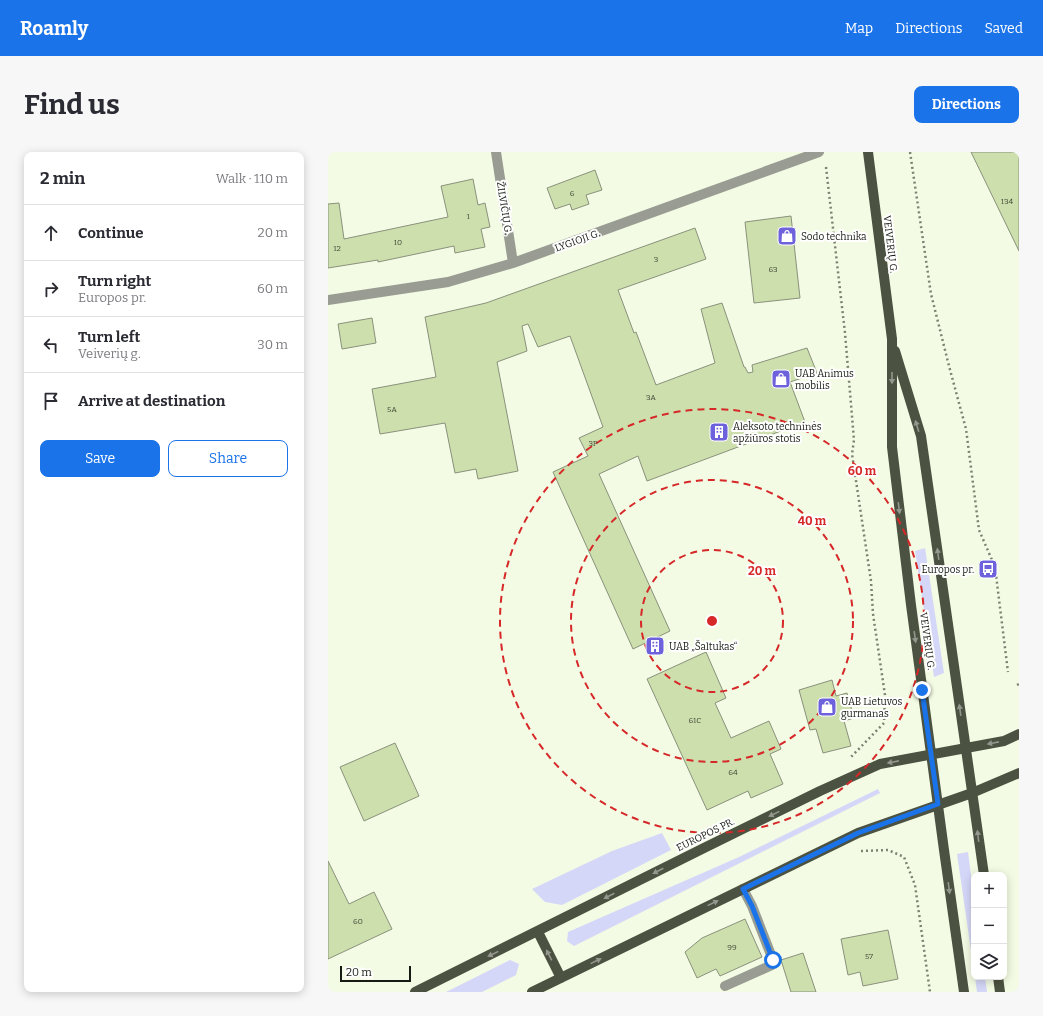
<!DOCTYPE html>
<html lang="en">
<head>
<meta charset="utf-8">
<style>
  :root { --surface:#fff; --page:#f7f7f7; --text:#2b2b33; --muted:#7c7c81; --line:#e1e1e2; --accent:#1a73e8 }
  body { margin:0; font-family:Bitter,serif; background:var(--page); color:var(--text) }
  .controls { position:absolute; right:12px; bottom:12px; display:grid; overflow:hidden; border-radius:8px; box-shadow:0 2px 10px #0003 }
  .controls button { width:36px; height:36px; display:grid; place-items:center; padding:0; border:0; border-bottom:1px solid var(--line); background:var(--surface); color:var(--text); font:20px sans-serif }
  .scale { position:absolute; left:12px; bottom:10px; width:71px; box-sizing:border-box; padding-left:4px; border:2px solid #171a12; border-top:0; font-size:11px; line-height:14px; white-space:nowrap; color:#171a12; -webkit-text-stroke:3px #fff; paint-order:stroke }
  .stop { position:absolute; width:12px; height:12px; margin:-9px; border:3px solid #1a73e8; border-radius:50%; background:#fff }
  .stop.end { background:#1a73e8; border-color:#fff; box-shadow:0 1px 4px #0008 }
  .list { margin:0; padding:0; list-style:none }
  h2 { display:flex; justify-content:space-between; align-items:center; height:52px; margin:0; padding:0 16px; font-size:17px }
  h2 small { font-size:13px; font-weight:400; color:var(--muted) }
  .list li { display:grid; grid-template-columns:26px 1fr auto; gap:12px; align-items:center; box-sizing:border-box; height:56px; padding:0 16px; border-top:1px solid var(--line) }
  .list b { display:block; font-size:15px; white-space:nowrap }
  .list p { margin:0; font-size:13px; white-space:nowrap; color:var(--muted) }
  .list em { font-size:13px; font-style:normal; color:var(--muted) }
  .actions { display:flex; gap:8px; padding:12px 16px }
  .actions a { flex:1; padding:9px 0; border:1px solid var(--accent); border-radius:8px; text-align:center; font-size:14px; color:var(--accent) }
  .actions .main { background:var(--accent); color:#fff }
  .icon { flex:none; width:22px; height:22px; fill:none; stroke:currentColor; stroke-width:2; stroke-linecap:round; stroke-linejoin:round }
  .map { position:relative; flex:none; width:691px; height:840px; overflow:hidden; border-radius:8px }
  header { display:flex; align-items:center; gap:24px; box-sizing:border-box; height:56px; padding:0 20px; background:var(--accent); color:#fff }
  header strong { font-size:19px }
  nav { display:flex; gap:22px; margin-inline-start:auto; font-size:14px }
  .intro { display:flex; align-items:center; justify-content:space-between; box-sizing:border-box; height:96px; padding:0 24px }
  h1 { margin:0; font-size:28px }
  .button { padding:10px 18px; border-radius:8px; background:var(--accent); color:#fff; font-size:14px; font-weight:700 }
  main { display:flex; gap:24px; padding:0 24px }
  aside { flex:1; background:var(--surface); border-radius:8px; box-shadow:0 2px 10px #0003 }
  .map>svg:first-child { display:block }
  .green { fill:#d5d7f8 }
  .building { fill:#cddfad; stroke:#89917c }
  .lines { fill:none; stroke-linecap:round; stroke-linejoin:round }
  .path { stroke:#7c8172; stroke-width:2.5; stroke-dasharray:2 3; stroke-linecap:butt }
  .minor { stroke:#989c92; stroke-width:10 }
  .major { stroke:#4c5241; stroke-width:10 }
  .oneway { fill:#94978d }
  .route { stroke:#1a73e8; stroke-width:5 }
  .ring { fill:none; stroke:#d62828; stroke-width:2; stroke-dasharray:7 5 }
  .labels { text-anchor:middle; stroke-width:4; stroke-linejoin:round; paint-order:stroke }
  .number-label { font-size:8px; fill:#444b39 }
  .street-label { font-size:10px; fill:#171a12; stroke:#fff }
  .poi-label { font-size:10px; fill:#171a12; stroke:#fff; text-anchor:start }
  .centre { fill:#d62828; stroke:#fff; stroke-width:2 }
  .ring-label { font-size:12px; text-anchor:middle; font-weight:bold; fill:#d62828; stroke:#fff; stroke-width:4; stroke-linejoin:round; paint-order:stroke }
</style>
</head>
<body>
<header>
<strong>Roamly</strong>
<nav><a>Map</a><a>Directions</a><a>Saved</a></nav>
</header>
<div class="intro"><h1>Find us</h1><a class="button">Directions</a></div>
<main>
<aside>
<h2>2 min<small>Walk · 110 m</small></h2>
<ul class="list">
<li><svg class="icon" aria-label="ahead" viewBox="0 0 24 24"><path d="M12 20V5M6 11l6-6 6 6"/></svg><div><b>Continue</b></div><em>20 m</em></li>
<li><svg class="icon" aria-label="right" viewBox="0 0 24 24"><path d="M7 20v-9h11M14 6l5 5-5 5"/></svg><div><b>Turn right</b><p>Europos pr.</p></div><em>60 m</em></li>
<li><svg class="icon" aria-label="left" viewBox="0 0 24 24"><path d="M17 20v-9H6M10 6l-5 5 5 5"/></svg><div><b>Turn left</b><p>Veiverių g.</p></div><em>30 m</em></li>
<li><svg class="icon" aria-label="arrive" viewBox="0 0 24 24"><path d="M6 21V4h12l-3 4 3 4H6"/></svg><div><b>Arrive at destination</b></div></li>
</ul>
<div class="actions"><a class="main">Save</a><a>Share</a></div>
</aside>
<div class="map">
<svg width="691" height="840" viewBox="0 0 691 840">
  <rect width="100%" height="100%" fill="#f3fbe4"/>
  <path class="green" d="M597,396l19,125 -10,4 -19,-126z
    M550,637l2,4 -306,153 -7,-5 1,-9 171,-75z
    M334,681l9,17 -109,55 -17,-3 -13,-13 80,-38z
    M640,700l6,46v73l-17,-117z
    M182,808l9,4 -3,11 -34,17h-36z
    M647,825h10l2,15h-10z"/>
  <path class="building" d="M643,0h48v99z
    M267,18l7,20 -16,5 3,9 -17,6 -2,-6 -15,5 -8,-21z
    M145,27l5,26 7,-2 5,24 -9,2 4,18 -30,6 -1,-7 -76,16v-2l-50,8v-64l11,-1 5,36 104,-22 -7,-31z
    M463,64l9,82 -46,5 -9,-81z
    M367,76l11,31 -88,31 16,43 2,-1 20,53 59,-22 -14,-54 21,-6 22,64h1l3,6 5,-1 -1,-7 55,-17 10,25 -27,9 15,40 -158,59 -9,-25 -39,18 71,157 -37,18 -80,-177 35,-16 -9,-18 24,-11 -33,-91 -32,11 -10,-23 -6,2 5,25 -30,11 21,109 -40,8 -2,-10 -21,4 -10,-50 -65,11 -8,-45 64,-12 -11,-60 61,-14z
    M44,166l4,25 -34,6 -4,-25z
    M378,500l20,46 -11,5 16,35 38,-17 12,28 -11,5 13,30 -32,14 -3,-7 -41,19 -60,-131z
    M504,528l4,16 11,-3 7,25 -10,3 7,25 -28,7 -7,-24 -6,1 -11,-40z
    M67,591l24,53 -55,25 -24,-54z
    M0,709l21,43 25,-12 18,37 -64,30z
    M417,767l17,38 -42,19 -4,-7 -19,9 -12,-26 17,-14z
    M560,778l10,49 -35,7 -3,-14 -12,3 -7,-36z
    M475,801l13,39h-25l-10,-32z"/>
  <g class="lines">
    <path class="path" d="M582,0l21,142 18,72 17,63 13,101 16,37 13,105
      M498,15l19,166 9,107 -2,14 19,127 2,33 12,81 -1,28 -33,34
      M689,533l2,-1
      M533,699l27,-1 16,7 11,28 15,107"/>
    <path class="minor" d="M168,0l17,111
      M0,148l120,-18 65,-19 306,-111
      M397,834l47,-21 1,-5 -21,-54 -9,-17"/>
    <path class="major" d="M540,0l24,187v108l19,158 33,245 20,142
      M567,199l26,85 63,439
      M210,780l23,46
      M670,825l2,15
      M87,840l289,-144 116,-57 60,-27 124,-23 15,-7
      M204,840l326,-159 114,-40 47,-20"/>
  </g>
  <defs><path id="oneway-solid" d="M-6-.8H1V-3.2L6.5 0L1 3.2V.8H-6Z"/></defs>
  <g class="oneway">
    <use href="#oneway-solid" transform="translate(564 226) rotate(90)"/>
    <use href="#oneway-solid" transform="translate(589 274) rotate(-107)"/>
    <use href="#oneway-solid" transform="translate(571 356) rotate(83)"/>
    <use href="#oneway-solid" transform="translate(610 402) rotate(-98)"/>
    <use href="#oneway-solid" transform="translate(587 485) rotate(82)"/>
    <use href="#oneway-solid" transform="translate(632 558) rotate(-98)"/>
    <use href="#oneway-solid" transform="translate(665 591) rotate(169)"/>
    <use href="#oneway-solid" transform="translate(565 610) rotate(169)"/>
    <use href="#oneway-solid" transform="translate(446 662) rotate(154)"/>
    <use href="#oneway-solid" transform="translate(650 684) rotate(-97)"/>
    <use href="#oneway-solid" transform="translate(330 719) rotate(153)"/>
    <use href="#oneway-solid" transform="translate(621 736) rotate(82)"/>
    <use href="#oneway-solid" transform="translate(281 744) rotate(153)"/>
    <use href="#oneway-solid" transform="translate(385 751) rotate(-26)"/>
    <use href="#oneway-solid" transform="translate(165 802) rotate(154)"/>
    <use href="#oneway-solid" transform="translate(221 803) rotate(-117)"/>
    <use href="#oneway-solid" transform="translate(268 809) rotate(-26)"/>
  </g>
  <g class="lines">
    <path class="route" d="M445,808l-21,-54 -9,-17 115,-56 80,-29 -16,-114"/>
  </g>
  <g class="ring">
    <circle cx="384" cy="469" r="71"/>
    <circle cx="384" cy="469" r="141"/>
    <circle cx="384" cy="469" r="212"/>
  </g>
  <defs>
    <g id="shop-square" transform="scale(1)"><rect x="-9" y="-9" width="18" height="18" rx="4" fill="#6e62dc" stroke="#fff"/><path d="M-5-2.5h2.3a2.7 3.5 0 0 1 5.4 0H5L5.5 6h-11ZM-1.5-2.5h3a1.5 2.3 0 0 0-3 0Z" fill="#fff"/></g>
    <g id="building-square" transform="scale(1)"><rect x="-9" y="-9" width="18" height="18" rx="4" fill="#6e62dc" stroke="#fff"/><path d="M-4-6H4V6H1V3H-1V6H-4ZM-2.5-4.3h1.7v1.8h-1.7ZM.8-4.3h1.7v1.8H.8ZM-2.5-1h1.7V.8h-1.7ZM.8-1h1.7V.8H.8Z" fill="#fff"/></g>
    <g id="bus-square" transform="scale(1)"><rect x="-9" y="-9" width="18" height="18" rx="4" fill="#6e62dc" stroke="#fff"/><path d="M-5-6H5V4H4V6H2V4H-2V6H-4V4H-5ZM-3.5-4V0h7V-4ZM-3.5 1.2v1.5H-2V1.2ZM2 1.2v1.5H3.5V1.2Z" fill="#fff"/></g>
  </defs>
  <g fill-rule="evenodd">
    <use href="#shop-square" x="459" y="84"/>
    <use href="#shop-square" x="453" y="227"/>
    <use href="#building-square" x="391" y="280"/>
    <use href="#bus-square" x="660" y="417"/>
    <use href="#building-square" x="327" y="494"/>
    <use href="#shop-square" x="499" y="555"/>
  </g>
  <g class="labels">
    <g class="number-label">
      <text x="244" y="44">6</text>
      <text x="679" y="52">134</text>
      <text x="140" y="67">1</text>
      <text x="70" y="93">10</text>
      <text x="9" y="99">12</text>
      <text x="328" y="110">3</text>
      <text x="445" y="120">63</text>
      <text x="323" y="248">3A</text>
      <text x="64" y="260">5A</text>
      <text x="265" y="294">3P</text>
      <text x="367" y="571">61C</text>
      <text x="405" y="623">64</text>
      <text x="30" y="772">60</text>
      <text x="404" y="798">99</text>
      <text x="541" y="807">57</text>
    </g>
    <g class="street-label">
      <text transform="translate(177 56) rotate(81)" y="4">ŽILVIČIŲ G.</text>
      <text transform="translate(249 88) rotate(-20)" y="4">LYGIOJI G.</text>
      <text transform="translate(563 92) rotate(83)" y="4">VEIVERIŲ G.</text>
      <text transform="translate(600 489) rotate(82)" y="4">VEIVERIŲ G.</text>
      <text transform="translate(377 682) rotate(-26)" y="4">EUROPOS PR.</text>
    </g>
    <g class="poi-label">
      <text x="473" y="88">Sodo technika</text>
      <text x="467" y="225">UAB Animus<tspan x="467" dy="12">mobilis</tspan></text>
      <text x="405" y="278">Aleksoto techninės<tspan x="405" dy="12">apžiūros stotis</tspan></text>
      <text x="646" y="421" text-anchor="end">Europos pr.</text>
      <text x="341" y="498">UAB „Šaltukas“</text>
      <text x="513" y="553">UAB Lietuvos<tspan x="513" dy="12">gurmanas</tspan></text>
    </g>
  </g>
  <circle cx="384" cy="469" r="6" class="centre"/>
  <g class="ring-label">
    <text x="534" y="323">60 m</text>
    <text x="484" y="373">40 m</text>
    <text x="434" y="423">20 m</text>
  </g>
</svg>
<div class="controls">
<button>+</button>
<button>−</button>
<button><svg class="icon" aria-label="layers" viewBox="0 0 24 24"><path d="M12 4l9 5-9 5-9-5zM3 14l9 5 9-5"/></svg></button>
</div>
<div class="scale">20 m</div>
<div class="stop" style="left:445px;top:808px"></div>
<div class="stop end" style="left:594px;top:538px"></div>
</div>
</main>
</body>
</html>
